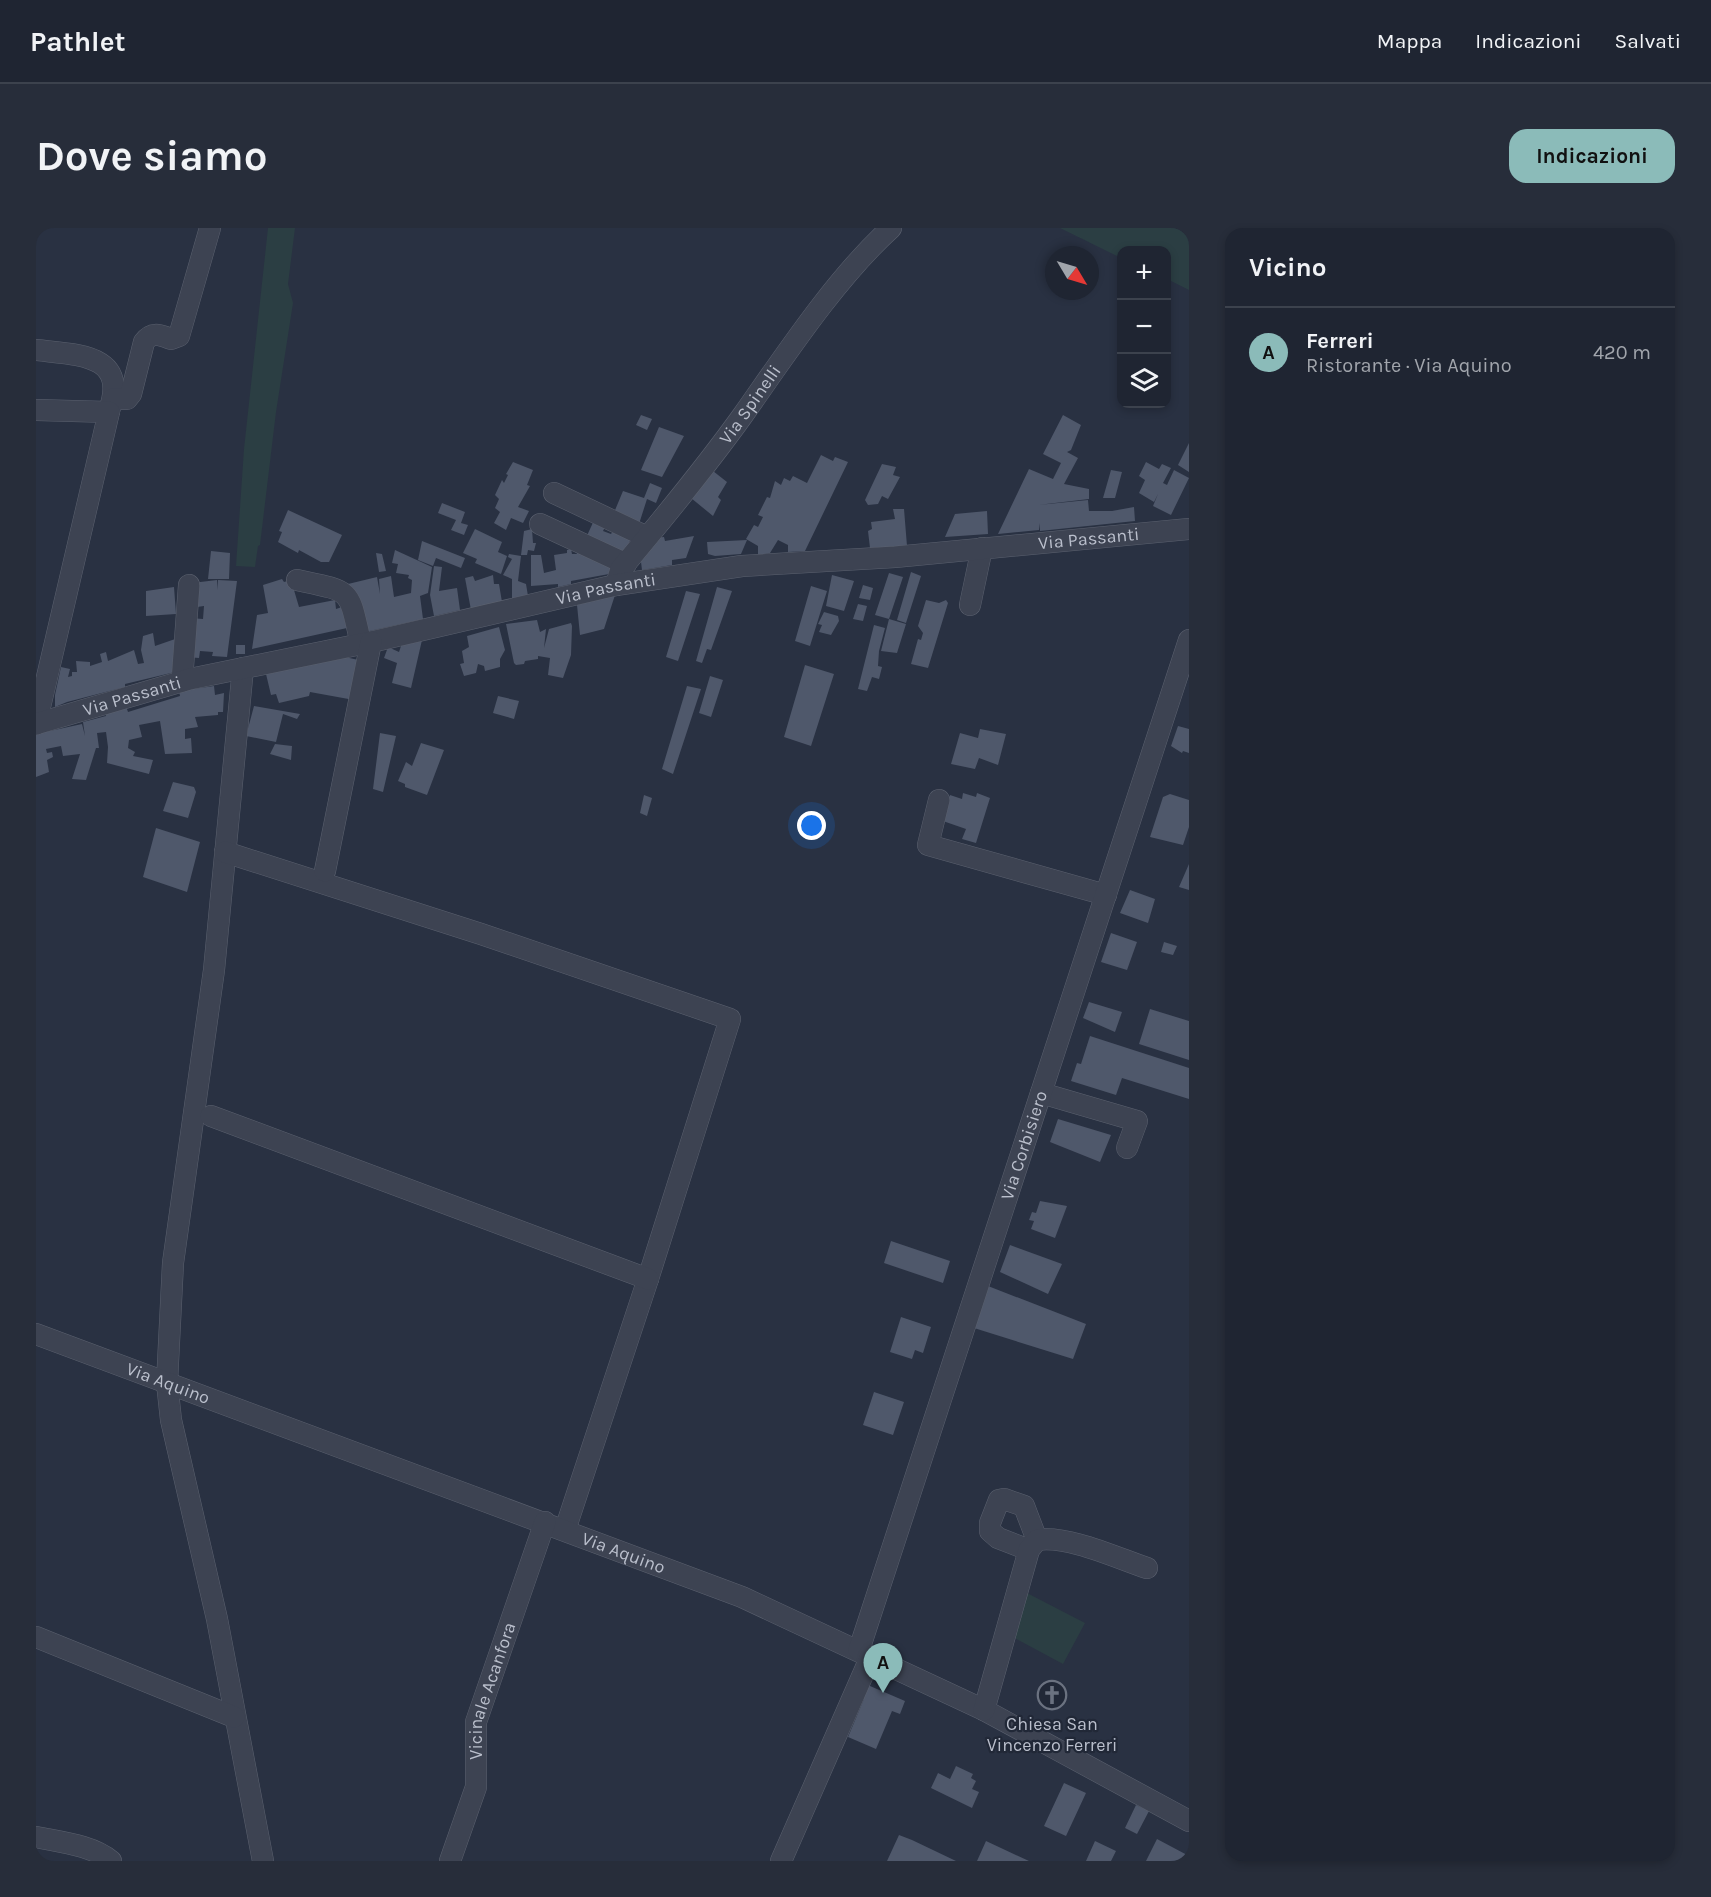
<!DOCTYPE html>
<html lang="it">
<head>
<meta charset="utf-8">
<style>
  :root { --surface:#1f2532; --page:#272d3a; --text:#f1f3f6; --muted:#a1a5ac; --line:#3c424d; --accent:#8bbbb9 }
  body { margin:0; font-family:Karla,sans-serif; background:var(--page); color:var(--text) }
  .controls { position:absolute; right:18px; top:18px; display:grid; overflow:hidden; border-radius:12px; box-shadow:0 3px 9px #0003 }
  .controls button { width:54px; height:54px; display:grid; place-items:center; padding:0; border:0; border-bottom:2px solid var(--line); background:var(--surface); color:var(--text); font:30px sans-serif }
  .compass { position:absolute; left:1009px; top:18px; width:54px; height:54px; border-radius:50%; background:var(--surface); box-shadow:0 3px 9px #0003; rotate:128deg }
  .you { position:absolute; left:776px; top:598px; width:21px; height:21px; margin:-15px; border:4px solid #fff; border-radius:50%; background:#1a73e8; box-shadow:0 0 0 9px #1a73e833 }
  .badge { display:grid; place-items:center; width:39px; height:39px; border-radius:50%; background:var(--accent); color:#111; font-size:20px; font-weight:700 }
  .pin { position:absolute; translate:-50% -50px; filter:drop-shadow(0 2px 3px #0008) }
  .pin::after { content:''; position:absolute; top:32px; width:21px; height:18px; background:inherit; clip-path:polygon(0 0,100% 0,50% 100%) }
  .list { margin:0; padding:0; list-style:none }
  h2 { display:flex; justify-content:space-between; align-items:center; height:78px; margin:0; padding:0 24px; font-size:26px }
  h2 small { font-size:20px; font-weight:400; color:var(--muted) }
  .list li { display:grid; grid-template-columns:39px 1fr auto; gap:18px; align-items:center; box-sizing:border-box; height:90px; padding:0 24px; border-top:2px solid var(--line) }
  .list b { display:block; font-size:22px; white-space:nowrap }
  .list p { margin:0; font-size:20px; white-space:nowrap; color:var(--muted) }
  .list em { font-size:20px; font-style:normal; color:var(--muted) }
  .icon { flex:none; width:33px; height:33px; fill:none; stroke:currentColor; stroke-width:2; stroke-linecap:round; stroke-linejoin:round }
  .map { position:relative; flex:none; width:1153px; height:1633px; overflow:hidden; border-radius:18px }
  header { display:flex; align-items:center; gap:36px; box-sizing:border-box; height:84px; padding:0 30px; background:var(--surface); border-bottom:2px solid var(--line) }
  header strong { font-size:28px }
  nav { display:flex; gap:33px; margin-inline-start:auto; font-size:21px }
  .intro { display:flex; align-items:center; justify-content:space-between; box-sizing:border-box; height:144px; padding:0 36px }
  h1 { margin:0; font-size:42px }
  .button { padding:15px 27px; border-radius:18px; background:var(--accent); color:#111; font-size:21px; font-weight:700 }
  main { display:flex; gap:36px; padding:0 36px }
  aside { flex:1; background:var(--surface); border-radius:18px; box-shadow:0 3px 9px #0003 }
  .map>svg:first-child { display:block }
  .green { fill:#2b3e43 }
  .building { fill:#4f586b }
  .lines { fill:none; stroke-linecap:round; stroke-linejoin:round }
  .minor-casing { stroke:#5b616f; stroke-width:22 }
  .minor { stroke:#3d4352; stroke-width:21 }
  .labels { text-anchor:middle; stroke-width:4.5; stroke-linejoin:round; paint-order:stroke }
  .street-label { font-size:18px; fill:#babfcc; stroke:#212837 }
  .poi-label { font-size:18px; fill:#babfcc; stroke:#212837 }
</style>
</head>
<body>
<header>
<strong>Pathlet</strong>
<nav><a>Mappa</a><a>Indicazioni</a><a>Salvati</a></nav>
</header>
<div class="intro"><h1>Dove siamo</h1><a class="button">Indicazioni</a></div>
<main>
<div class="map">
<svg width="1153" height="1633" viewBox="0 0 1153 1633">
  <rect width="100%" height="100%" fill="#293142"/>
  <path class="green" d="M232,0h27l-7,56 5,19 -17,109 -16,133 -2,1 -3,21 -19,-1 8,-117z
    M1024,0h115l14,6v56l-22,-11 -1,-29h-44l-1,8z
    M991,1365l58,30 -22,41 -54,-29z"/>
  <path class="building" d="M605,187l11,4 -5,11 -11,-5z
    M1027,187l18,10 -10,25 -4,2 11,6 -14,26 25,5v10l-51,6 50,-5 1,11h23l22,-4 1,14 -95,10v-8l-1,7 -41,4 31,-65 24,10 8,-16 -18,-9z
    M623,199l25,9 -22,41 -21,-7z
    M1153,215v29l-11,-7z
    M785,227l12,6 2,-4 13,5 -43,89 -17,1v-7l-10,-5 -8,13 -12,2v-9l-12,-7 8,-14 4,2 5,-10 -5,-2 9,-18 3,1 5,-17 6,4 3,-7 6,3 3,-5 14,7z
    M477,234l20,8 -6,15 3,1 -12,21 11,4 -6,12 -12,-5 -5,12 -12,-7 6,-11 -5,-4 4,-9 -4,-4 7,-15 2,3 4,-8 -2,-1z
    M1110,234l13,7 3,-5 9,4 -8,15 4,2 7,-15 15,8 -18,37 -18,-9 5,-12 -4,8 -15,-9 6,-13 -6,-4z
    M846,236l14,3 -3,8 7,2 -12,22 -6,-3 -4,8 -10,1 -3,-5z
    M1075,242l11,2 -7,26h-12z
    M677,243l14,11 -9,15 3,3 -8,16 -22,-18z
    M614,255l12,5 -6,15 -9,-4 -8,25 -26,-9 10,-24 21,7z
    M406,275l23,9 -4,11 7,2 -4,10 -13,-5 5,-10 -18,-7z
    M857,281h11l3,37 -37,2 -2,-17 4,-2 -1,-7 24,-3z
    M252,282l54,25 -13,27h-8l-22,-12 -1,3 -20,-11 4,-10 -3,-1z
    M951,283l1,23 -43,3 10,-23z
    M560,288l12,5 -5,10 8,3 5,-8 15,13 -9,17 -37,-16z
    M439,301l27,13 -4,10 9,4 -6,18 -26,-11 2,-4 -14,-6z
    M496,301l1,14h3l-2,8 -6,-1 -1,5h-6l3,-24z
    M658,308l-8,22 -14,2v5l-30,5 -2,-16 14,-16 10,-1 1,4z
    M711,312l-6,14 -26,2 -7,-2 -1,-12z
    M386,313l43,17 -4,10 -25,-10 -3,8 -15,-6z
    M535,321l1,5h5l-1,-3 37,10 -4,13 -38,7v3l-13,3v-3l-27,2v-31h10l3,18 12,-3 -2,-15 13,-2v-3z
    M359,322l37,17 -4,26 -8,3 3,23 -58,13 -9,-33 -8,-15 29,-7 3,17 -1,-15 12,-3 3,21 17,-4 1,-13 -4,-2 1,-3 -13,-2 2,-9 -6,-1z
    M175,323l19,2 -1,26h-21z
    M340,325l6,1 4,17 -7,1z
    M473,326l12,2 -3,25 8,3 2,12 -16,3v-20l-9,-4 9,-16 -4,-2z
    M398,338l8,1 -3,24 18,-3 3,22 -26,6 -4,-21z
    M875,344l10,4 -15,47 -9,-3z
    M853,345l14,4 -14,42 -14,-4z
    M457,347l1,9h5l3,18 -31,8 -6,-32 8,-2 2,5z
    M796,347l22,6 -10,30 -18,-5z
    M246,351l2,3 7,-2 8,27 36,-7 1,9 6,-2 5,21 -95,21 5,-34 11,-2 -5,-28z
    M181,352v10l1,-10 19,1 -10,76 -15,-1 1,-4 -13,-1 -1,7 -13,-1 4,-39 13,1 1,-13 -14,2 2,-25z
    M827,357l10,3 -3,12 -11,-2z
    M775,358l16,5 -17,55 -15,-5z
    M138,359l2,27 -30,2v-25z
    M681,359l15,4 -21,59 -4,-1 -5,14 -6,-2z
    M650,363l14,3 -22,67 -12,-4z
    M579,367l-11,34 -24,6 -3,-30z
    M890,372l13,3 7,-3 2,3 -20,65 -17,-4 7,-25 3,1 2,-7 -5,-7z
    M822,376l9,2 -4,15 -10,-2z
    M788,384l14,4 1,5 -8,14 -12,-3 3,-7 -4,-1z
    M853,391l17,5 -9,29 -16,-2z
    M501,392l3,12 6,-3 -2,19 5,-19 22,-6 1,3 -1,29 -8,23 -15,-3 2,-17 -12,-2v3l-13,2 -1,3 -8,1 -2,-2 -8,-39z
    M838,397l11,3 -6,23 -1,15 4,1 -3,12 -7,-2 -5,14 -9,-2z
    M463,399l6,23 -5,9v8l-15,4 -1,-5 -6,-2 -2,9 -12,3 -4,-12 4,-1 -2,-12 7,-4 -2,-11z
    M117,405l2,13 23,-8 -4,33 -3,2 -46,11v3l-58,15 -12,5v-12l6,-28 9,2 -2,8 4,-1v-4h5l-1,-11 14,1v4l12,-4 -2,-8 6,-2 2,9 26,-11 4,14 6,-1 -3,-13 2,-14z
    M386,412l-11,48 -19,-5 5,-20 -13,-5 4,-11 11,5 3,-9z
    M200,417h9v9h-9z
    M309,429l18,4 -9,39 -44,-8 -1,4 -30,7 -3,-9 -5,1 -5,-21z
    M769,437l29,9 -23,72 -27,-9z
    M674,448l13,4 -12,37 -12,-4z
    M178,458l1,9 9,-2 -1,19h-5v3l-23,2 3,10 -13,2v10l6,-1 1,15 -27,1 -5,-33 -21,4 3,12 -13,3 -1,8 7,4 -2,4 20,4 -4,14 -42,-11 1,-16 -2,-15 -9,1 2,15h-3l-10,32 -14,-1 8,-25 -17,2 -2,-10 -15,3 1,4 5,-1 1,5 -6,3 2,12 -13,5v-43l46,-10 3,12 -2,-14 23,-6 -1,-4 21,-6 2,6 52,-16 -1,-5z
    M651,458l14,3 -28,85 -11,-5z
    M462,468l21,5 -5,18 -21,-6z
    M218,478l46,8 -3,5 -14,-5 -7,28 -30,-6z
    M1142,498l11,3v24l-6,-2 -1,2 -11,-7z
    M944,501l26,5 -8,31 -19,-7 -4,11 -24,-5 9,-31 18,5z
    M344,505l16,3 -13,56 -10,-3z
    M385,515l23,7 -17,45 -22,-8v-3l-7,-3 8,-19 6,4z
    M239,516l17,2 -1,14 -21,-6z
    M137,554l21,5 2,5 -8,26 -25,-7z
    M927,565l13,4 1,-4 13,5 -14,45 -14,-4 4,-10 -26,-9 10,-25 12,4z
    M1134,566l19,6v27l-6,18 -33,-8 13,-40z
    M608,567l8,3 -5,18 -7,-3z
    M120,600l44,14 -13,50 -44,-15z
    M1153,636v26l-10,-3z
    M1094,662l25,9 -7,24 -28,-10z
    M1075,705l26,9 -10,28 -26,-8z
    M1128,714l13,4 -4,9 -12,-3z
    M1053,774l33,10 -7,20 -32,-14z
    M1114,781l39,12v39l-50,-16z
    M1054,808l99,32v31l-67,-21 -6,17 -45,-14 6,-18 4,1z
    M1022,891l53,16 -11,27 -50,-20z
    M1004,973l27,5 -12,32 -24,-9 3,-8 -5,-1 3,-8 4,1z
    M855,1013l59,20 -7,22 -59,-20z
    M974,1017l52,19 -14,30 -48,-22z
    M952,1058l98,38 -13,35 -99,-31z
    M865,1089l30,10 -8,26 -8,-3 -3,9 -22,-7z
    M838,1164l30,10 -11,33 -30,-10z
    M827,1455l42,18 -5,13 -8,-3 -16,38 -28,-12 16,-38 -6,-3z
    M920,1538l17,8 -2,4 5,3 -4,8 7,3 -7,16 -41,-20 7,-15 12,6z
    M1028,1555l22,10 -20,43 -22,-10z
    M1100,1577l13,6 -12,23 -12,-6z
    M863,1607l13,5 44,21h-69z
    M1121,1611l32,17v5h-43z
    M950,1613l43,20h-52z
    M1059,1613l21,10 -5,10h-25z"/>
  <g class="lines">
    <g class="minor-casing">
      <g id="minor">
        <path d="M0,122c41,5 93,3 73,61"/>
        <path d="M77,171h14l4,-5 13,-52c8,-11 16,-7 27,-3l8,-3 31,-108"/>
        <path d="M0,182l73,2 -73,312"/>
        <path d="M518,265l93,44"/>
        <path d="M504,296l86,40"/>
        <path d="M261,352c57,12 51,8 64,64"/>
        <path id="s1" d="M580,357l5,-16c42,-50 84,-101 122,-154 43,-61 93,-137 148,-187"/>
        <path d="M934,377l12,-57"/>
        <path d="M207,440l-29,302 -41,293 -6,120 4,37 46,199 46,242"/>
        <path d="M146,453l7,-96"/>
        <path id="s2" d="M0,496l154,-45 181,-37 245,-57 126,-19 153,-9 294,-28"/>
        <path d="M903,572l-11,45 178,50"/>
        <path d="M189,624l256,82 249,85 -82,260 -83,251"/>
        <path d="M289,643l46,-229"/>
        <path d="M1005,865l96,28 -10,27"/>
        <path d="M175,888l437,163"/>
        <path id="s3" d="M0,1106l706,263 242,113 205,111"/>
        <path d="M993,1322l-31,-12 -8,-7v-8l9,-23 5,-1 20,7 13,34"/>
        <path d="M0,1409l198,80"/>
        <path id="s4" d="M823,1422l330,-1010"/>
        <path d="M948,1482l45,-160 8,-10c31,-5 80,18 110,28"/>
        <path d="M0,1609c24,5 56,8 75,24"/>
        <path id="s5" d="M414,1633l26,-74v-65l69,-200"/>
        <path d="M745,1633l90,-205"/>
      </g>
    </g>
    <use href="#minor" class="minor"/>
  </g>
  <defs>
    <g id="church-ring" transform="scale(1.5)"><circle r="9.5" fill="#212837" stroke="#6b7280" stroke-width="1.5"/><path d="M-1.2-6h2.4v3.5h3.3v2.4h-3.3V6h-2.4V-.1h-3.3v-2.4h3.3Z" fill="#6b7280"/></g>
  </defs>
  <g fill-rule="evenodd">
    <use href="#church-ring" x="1016" y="1467"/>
  </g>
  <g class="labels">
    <g class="street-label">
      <text dy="6" stroke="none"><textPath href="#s1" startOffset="226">Via Spinelli</textPath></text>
      <text dy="6" stroke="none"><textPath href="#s2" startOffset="1072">Via Passanti</textPath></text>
      <text dy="6" stroke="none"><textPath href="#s2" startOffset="586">Via Passanti</textPath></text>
      <text dy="6" stroke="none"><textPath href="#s2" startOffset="100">Via Passanti</textPath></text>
      <text dy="6" stroke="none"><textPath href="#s4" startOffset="531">Via Corbisiero</textPath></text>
      <text dy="6" stroke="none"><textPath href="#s3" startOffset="141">Via Aquino</textPath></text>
      <text dy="6" stroke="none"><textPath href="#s3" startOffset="627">Via Aquino</textPath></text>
      <text dy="6" stroke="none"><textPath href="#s5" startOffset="177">Vicinale Acanfora</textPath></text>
    </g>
    <g class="poi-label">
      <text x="1016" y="1502">Chiesa San<tspan x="1016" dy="21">Vincenzo Ferreri</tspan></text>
    </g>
  </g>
</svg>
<div class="controls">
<button>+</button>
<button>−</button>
<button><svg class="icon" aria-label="layers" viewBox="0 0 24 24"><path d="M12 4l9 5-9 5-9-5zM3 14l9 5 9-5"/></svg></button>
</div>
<svg class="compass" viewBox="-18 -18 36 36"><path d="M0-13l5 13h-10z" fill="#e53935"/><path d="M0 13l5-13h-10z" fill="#a1a5ac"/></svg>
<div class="you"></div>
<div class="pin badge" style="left:847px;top:1465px">A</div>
</div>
<aside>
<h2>Vicino<small></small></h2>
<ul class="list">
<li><span class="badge">A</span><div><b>Ferreri</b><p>Ristorante · Via Aquino</p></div><em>420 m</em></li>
</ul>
</aside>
</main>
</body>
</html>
